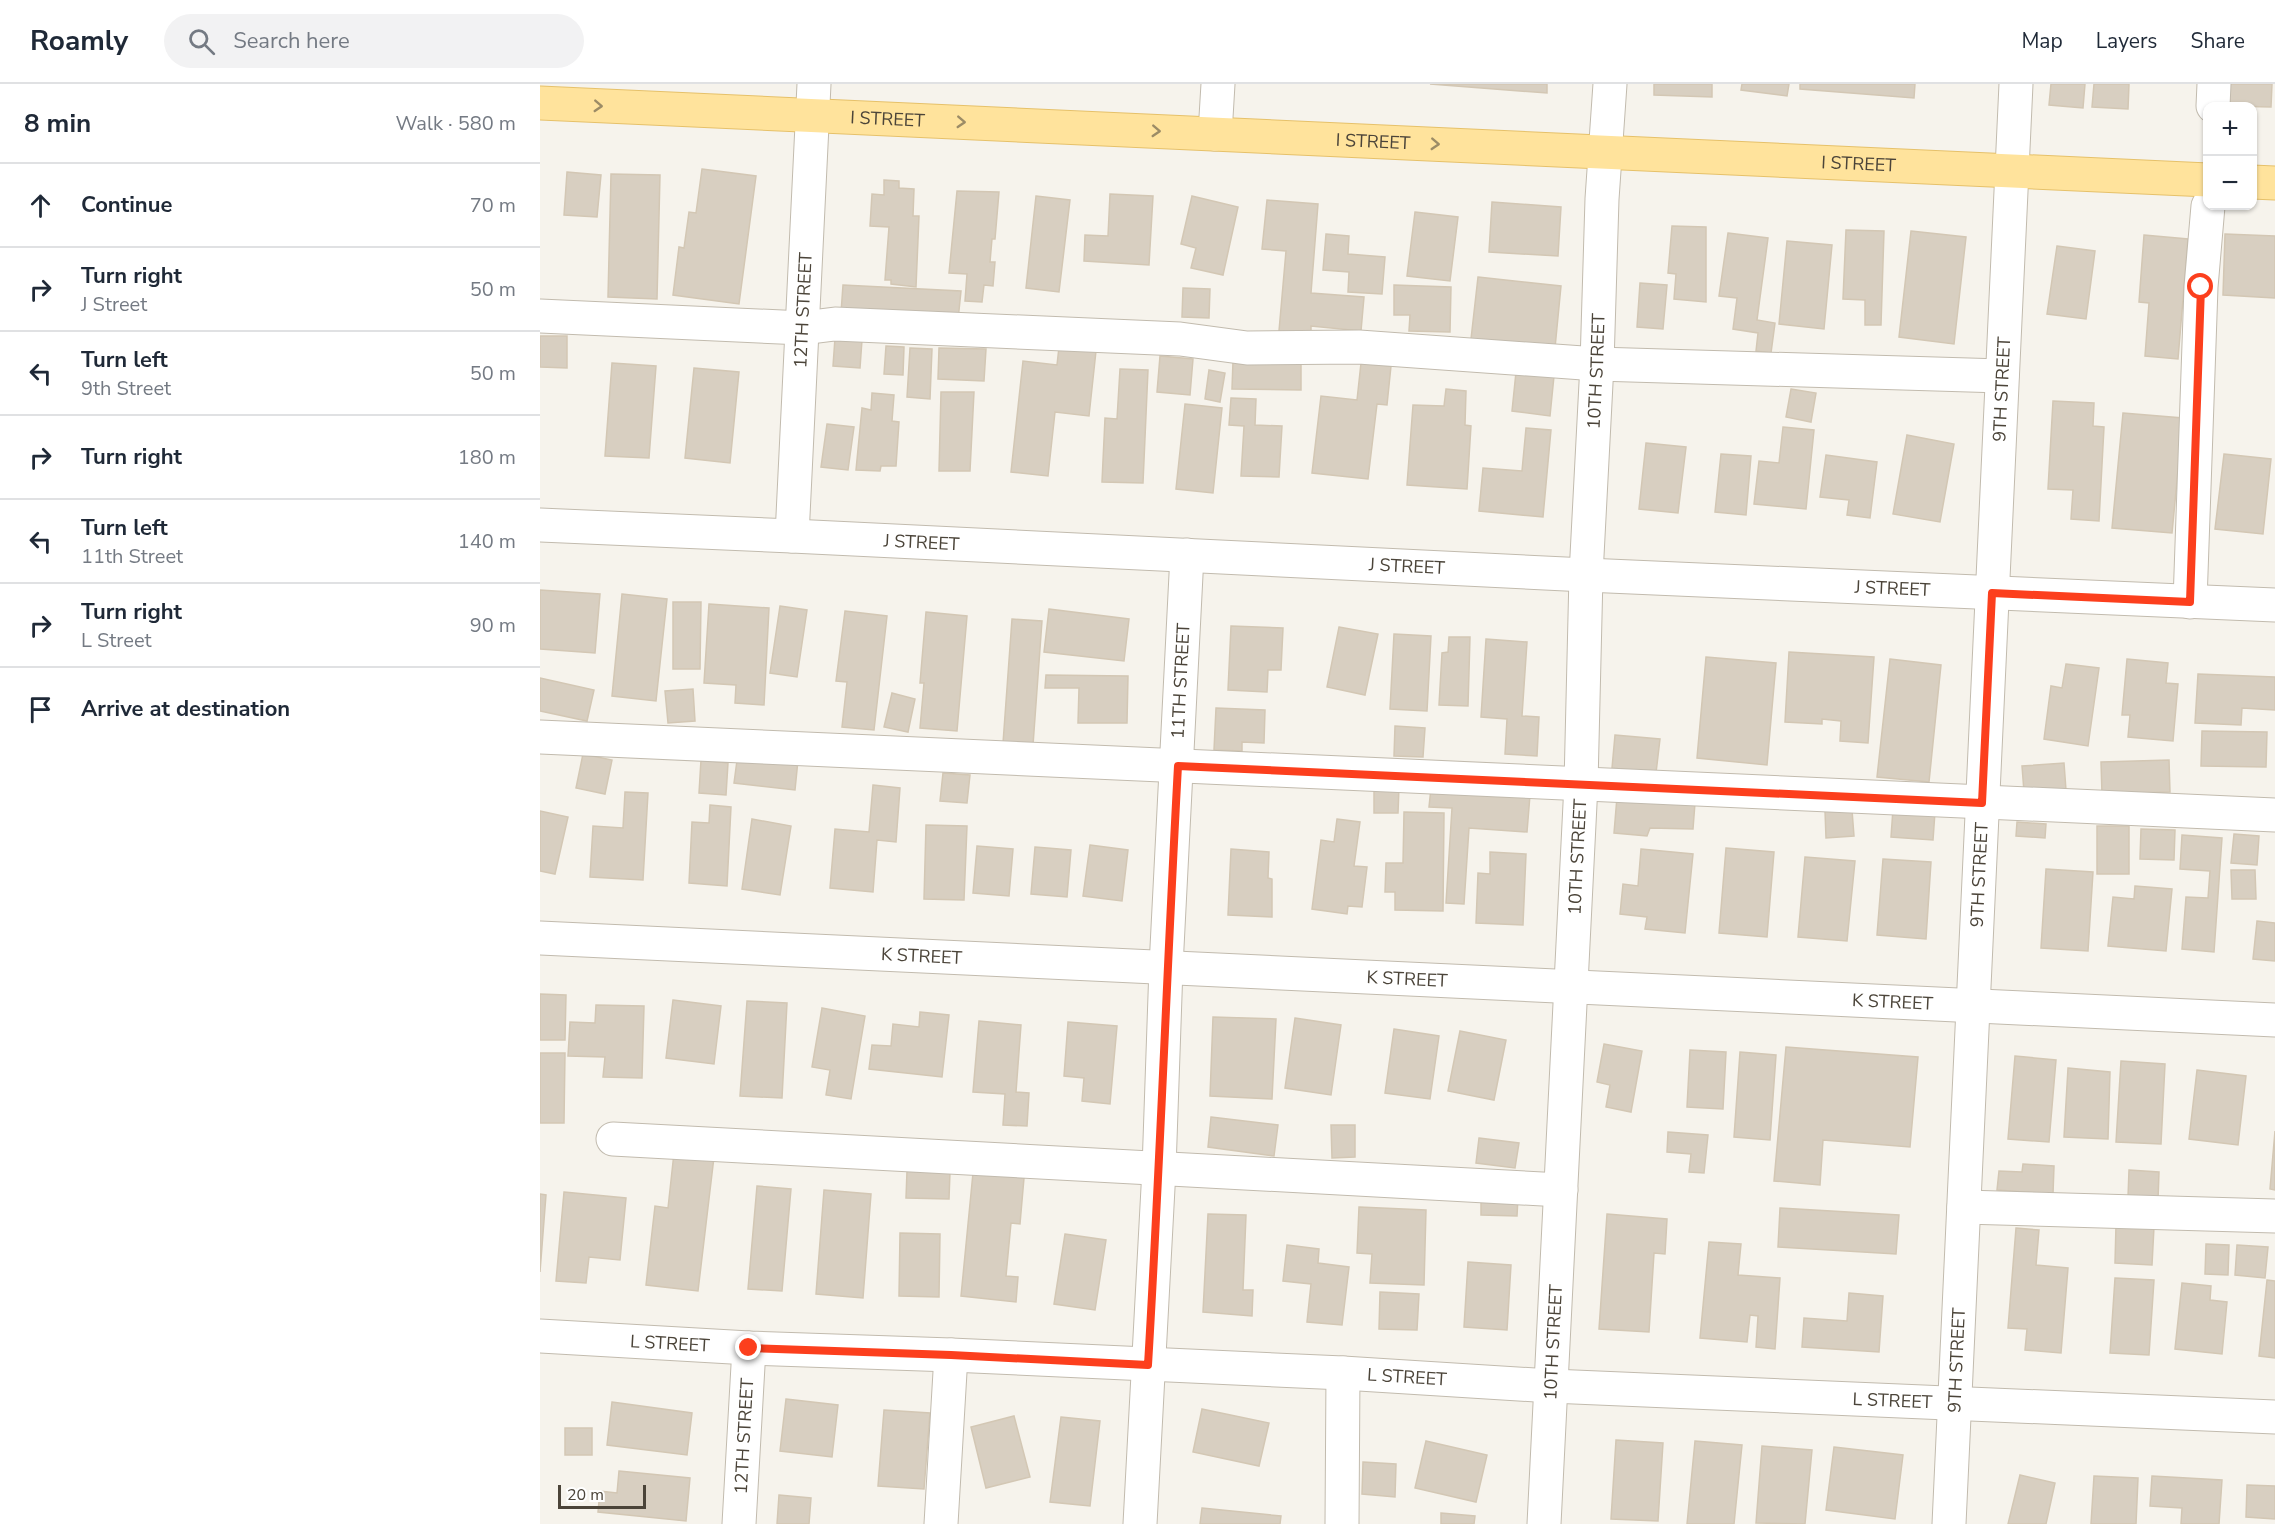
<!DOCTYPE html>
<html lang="en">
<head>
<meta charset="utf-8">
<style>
  :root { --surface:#fff; --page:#f2f2f3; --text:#1f2937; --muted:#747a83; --line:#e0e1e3 }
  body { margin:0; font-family:"Nunito Sans",sans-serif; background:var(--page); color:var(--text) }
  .controls { position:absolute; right:18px; top:18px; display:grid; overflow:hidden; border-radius:12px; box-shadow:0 2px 4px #0004 }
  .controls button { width:54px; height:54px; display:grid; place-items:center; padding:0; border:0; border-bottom:2px solid var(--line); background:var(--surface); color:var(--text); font:30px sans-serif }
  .scale { position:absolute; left:18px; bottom:15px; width:88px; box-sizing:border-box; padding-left:6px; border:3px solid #4b4439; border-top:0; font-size:16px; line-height:21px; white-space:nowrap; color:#4b4439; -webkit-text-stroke:4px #fff; paint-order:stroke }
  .stop { position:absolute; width:18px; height:18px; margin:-14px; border:4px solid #fc3f1d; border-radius:50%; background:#fff }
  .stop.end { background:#fc3f1d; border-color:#fff; box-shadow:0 2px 6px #0008 }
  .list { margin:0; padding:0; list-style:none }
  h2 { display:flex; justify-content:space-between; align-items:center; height:78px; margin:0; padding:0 24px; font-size:26px }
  h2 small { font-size:20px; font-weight:400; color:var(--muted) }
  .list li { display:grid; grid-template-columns:39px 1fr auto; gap:18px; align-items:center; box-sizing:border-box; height:84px; padding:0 24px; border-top:2px solid var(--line) }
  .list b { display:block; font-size:22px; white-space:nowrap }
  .list p { margin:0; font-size:20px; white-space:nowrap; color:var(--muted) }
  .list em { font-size:20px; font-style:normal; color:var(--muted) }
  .icon { flex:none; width:33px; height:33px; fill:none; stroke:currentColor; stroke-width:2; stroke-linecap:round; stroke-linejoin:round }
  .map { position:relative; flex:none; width:1735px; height:1440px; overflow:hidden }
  header { display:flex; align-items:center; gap:36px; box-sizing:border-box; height:84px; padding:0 30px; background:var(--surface); border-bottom:2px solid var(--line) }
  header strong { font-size:28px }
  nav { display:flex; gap:33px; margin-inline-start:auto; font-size:21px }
  .search { width:420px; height:54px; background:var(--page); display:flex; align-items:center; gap:15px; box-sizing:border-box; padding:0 21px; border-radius:33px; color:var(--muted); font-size:22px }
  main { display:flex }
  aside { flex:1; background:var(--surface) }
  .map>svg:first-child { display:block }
  .building { fill:#d8cfc1; stroke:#d3c7b4; stroke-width:1.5 }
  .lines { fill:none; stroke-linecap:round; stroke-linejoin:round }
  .minor-casing { stroke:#c2bbae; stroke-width:35 }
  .major-casing { stroke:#e6c16a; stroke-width:35 }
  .minor { stroke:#fff; stroke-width:33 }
  .major { stroke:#ffe39c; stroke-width:33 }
  .oneway { stroke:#9c8c66 }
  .route { stroke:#fc3f1d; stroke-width:8 }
  .labels { text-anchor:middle; stroke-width:4.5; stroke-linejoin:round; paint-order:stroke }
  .street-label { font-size:18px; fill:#4b4439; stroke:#fff }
</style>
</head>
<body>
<header>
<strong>Roamly</strong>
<div class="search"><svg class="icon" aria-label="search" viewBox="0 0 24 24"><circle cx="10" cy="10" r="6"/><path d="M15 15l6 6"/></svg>Search here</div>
<nav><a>Map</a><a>Layers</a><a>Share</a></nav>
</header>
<main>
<aside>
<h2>8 min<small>Walk · 580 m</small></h2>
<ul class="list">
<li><svg class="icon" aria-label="ahead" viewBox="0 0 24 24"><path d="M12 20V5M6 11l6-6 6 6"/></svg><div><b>Continue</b></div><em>70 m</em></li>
<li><svg class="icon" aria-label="right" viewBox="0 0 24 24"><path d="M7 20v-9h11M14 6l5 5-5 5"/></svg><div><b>Turn right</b><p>J Street</p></div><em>50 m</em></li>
<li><svg class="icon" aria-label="left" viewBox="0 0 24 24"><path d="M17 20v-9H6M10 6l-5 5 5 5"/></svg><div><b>Turn left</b><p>9th Street</p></div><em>50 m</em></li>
<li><svg class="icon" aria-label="right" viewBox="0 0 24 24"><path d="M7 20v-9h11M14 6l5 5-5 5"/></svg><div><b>Turn right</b></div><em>180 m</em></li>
<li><svg class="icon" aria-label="left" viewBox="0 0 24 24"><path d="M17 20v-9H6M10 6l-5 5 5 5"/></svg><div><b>Turn left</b><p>11th Street</p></div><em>140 m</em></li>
<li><svg class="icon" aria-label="right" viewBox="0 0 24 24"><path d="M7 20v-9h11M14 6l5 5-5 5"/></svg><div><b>Turn right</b><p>L Street</p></div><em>90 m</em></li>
<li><svg class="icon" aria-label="arrive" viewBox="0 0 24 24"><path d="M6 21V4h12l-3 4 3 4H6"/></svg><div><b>Arrive at destination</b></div></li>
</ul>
</aside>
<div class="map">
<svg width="1735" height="1440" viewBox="0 0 1735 1440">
  <rect width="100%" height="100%" fill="#f6f3ec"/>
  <path class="building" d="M890,0h117v9z
    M1114,0h58v13l-58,-2z
    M1202,0h47l-2,12 -46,-6z
    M1260,0h115l-1,14 -114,-9z
    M1511,0h34l-2,24 -34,-3z
    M1554,0h35l-1,25 -36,-2z
    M1689,0h43l-1,23 -43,-1z
    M162,85l54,7 -17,128 -66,-9 6,-48 5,1 5,-36 7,1z
    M27,88l34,3 -4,42 -33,-2z
    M71,90l49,1 -3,124 -49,-2z
    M344,96l15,1v7l15,1 -1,27h6l-3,71 -25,-3v-4h-6l4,-53 -19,-1 2,-32 12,1z
    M417,107l42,1 -4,47h-3l-2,23h5l-2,24 -9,-1 -2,17 -17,-1 2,-27 -18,-1z
    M570,110l43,2 -4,69 -65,-4 1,-26 23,1z
    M496,112l34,4 -11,92 -33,-4z
    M652,112l46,11 -15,68 -32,-7 5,-20 -15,-4z
    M727,116l51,4 -7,89 53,4 -3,34 -50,-5v7l-32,-2 7,-80 -24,-2z
    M952,118l69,5 -3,49 -69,-4z
    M875,128l43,5 -8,64 -43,-5z
    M1132,142l34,1v75l-32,-3 2,-25 -8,-1z
    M1306,146l38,1 -3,94h-16v-25l-22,-1z
    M1371,147l55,6 -12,107 -55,-7z
    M1188,149l40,5 -11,82 18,3 -4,30 -15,-2 2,-18 -25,-4 4,-31 -18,-2z
    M786,150l23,2 -1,18 37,3 -3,37 -34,-2 1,-20 -26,-2z
    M1685,150l50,2v62l-52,-3z
    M1604,151l44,4 -10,120 -33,-3 4,-53 -10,-1z
    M1247,157l45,4 -8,84 -45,-5z
    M1517,162l38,5 -9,68 -39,-5z
    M938,193l83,9 -6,62 -84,-9z
    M1100,199l27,2 -4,44 -26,-2z
    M303,201l118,6 -3,29 -117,-7z
    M854,201l57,2 -1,45 -41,-1 1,-16h-16z
    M643,204l27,1 -1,29 -27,-1z
    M0,252h27v32l-27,-1z
    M295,254l27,2 -2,28 -27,-2z
    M346,262l18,1 -1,28 -19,-1z
    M519,263l37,4 -7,65 -34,-4 -7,64 -37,-4 12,-111 34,4z
    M370,264l22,1 -2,50 -23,-2z
    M399,264l47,1 -2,32 -46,-2z
    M620,272l33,3 -3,36 -33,-3z
    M693,277l68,1v28l-69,-1z
    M72,279l44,3 -7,92 -44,-2z
    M821,279l30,3 -4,39 -10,-1 -9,75 -56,-6 9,-77 36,4z
    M154,284l45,4 -9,91 -45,-5z
    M580,285l28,1 -5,113 -41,-1 3,-64 12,1z
    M669,286l16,3 -5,29 -15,-3z
    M976,288l38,4 -4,40 -38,-5z
    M906,305l20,2 -1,34 6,1 -4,63 -60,-4 6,-80 31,1z
    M1251,305l25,4 -5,29 -25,-5z
    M401,308h33l-4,79h-31z
    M332,309l22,2 -2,26 7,1 -3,44h-15l-1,5 -24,-1 6,-62 9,2z
    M691,314l25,1 -1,26 27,1 -3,51 -38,-1 3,-50 -15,-1z
    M1513,317l41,2 -1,23 11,1 -5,94 -28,-2 2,-29 -25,-1z
    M645,320l37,4 -9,85 -37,-4z
    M1583,329l60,5 -11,115 -60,-5z
    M287,340l27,3 -6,43 -27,-3z
    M1243,343l31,3 -8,79 -52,-5 5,-43 20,2z
    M986,344l25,2 -8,87 -64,-6 4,-43 39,3z
    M1367,351l47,9 -14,78 -47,-8z
    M1106,359l40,4 -8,66 -39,-4z
    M1181,370l30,2 -5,59 -31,-3z
    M1684,370l47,5 -8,75 -48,-5z
    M1286,371l51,7 -7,56 -23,-3 2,-15 -29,-3z
    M0,506l60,4 -5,59 -55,-4z
    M82,510l45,5 -11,102 -44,-5z
    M133,518h28l-1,67h-27z
    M169,520l60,4 -5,97 -29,-2 1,-18 -32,-2z
    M240,522l27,4 -10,67 -27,-4z
    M509,525l80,10 -5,42 -80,-9z
    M305,527l42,5 -13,114 -32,-3 5,-45 -11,-1z
    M386,528l41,4 -10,115 -37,-3 4,-45h-4z
    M472,535l30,2 -9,124 -30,-2z
    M691,542l52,2 -2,42h-13l-1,22 -39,-2z
    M799,543l39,7 -13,61 -38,-8z
    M854,550l37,2 -4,75 -37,-2z
    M909,553h21l-2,69 -29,-1 3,-52 6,-1z
    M946,555l41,3 -5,74 17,1 -2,39 -32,-2 2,-35 -26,-2z
    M1249,568l85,5 -6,86 -28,-2 1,-20 -19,-2v5l-37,-2z
    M1166,573l70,6 -9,102 -70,-7z
    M1350,575l51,6 -12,117 -52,-5z
    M1587,575l41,4 -2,20 12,1 -5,57 -45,-4 2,-22h-8z
    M1526,580l33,4 -11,78 -44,-7 7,-53 11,2z
    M1658,590l77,3v33l-33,-2 -1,17 -46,-2z
    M506,591l82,1 -1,47h-49l1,-35h-34z
    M0,594l54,12 -7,31 -47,-10z
    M153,605l2,32 -27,2 -3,-32z
    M352,609l23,6 -7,33 -24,-5z
    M676,624l49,2 -1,33 -22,-1v9l-28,-1z
    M855,642l30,2 -2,29 -29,-1z
    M1662,647l65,1 -1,35 -65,-1z
    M1075,651l45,4 -4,34 -44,-5z
    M198,669l60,7 -3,30 -61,-7z
    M43,670l29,6 -7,34 -29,-6z
    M161,676l27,3 -2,32 -27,-2z
    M1629,676l1,32 -68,2 -1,-32z
    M1524,679l2,27 -42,2 -2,-26z
    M403,689l27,2 -3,28 -27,-2z
    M333,701l27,3 -4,54 -19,-2 -4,52 -43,-4 5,-59 34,3z
    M834,702l25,1 -1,26h-24z
    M891,704l99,7 -3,37 -58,-4 -5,76 -18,-1 6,-95 -23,-1z
    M85,708l23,1 -5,87 -53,-3 3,-51 30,2z
    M1077,713l78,6 -2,26 -43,-1 -3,8 -33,-3z
    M170,721l21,2 -4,79 -38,-3 3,-61 17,1z
    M1353,725l42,3 -2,28 -42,-3z
    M1312,726l2,26 -28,2 -1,-27z
    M0,727l28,6 -13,57 -15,-3z
    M864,728l40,1 -1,98 -48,-1v-18h-10l1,-29h17z
    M212,735l39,7 -11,69 -38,-6z
    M797,735l23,3 -6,44 13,1 -5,40 -14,-1 -1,8 -35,-5 9,-69 13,2z
    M1477,738l29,2 -1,14 -29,-2z
    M386,741l41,1 -3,74 -40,-1z
    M1557,742h32v48h-32z
    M1601,745l34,1 -1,30 -34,-1z
    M1694,750l25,2 -2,29 -26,-2z
    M1642,751l40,3 -8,114 -32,-3 4,-52 22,1 2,-27 -30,-2z
    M550,761l38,5 -6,51 -39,-5z
    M437,762l36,3 -4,47 -36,-3z
    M495,763l36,3 -4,47 -36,-3z
    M1186,764l48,4 -7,85 -48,-4z
    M691,765l38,3 -1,26 4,1v38l-44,-2z
    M1101,765l52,5 -8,79 -40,-4 2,-12 -27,-3 3,-30 15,2z
    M950,768l36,2 -3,71 -47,-2 2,-50 12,1z
    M1265,773l50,4 -8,80 -49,-4z
    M1343,775l48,3 -5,77 -49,-4z
    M1506,785l47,3 -5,79 -47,-3z
    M1691,786h24l1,29h-24z
    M1595,802l37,3 -6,62 -58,-5 5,-49 21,2z
    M1717,837l18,2v38l-22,-2z
    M0,910l26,1 -1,45h-25z
    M133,916l48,6 -7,58 -48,-6z
    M207,917l40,2 -5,95 -42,-2z
    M56,921l48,1 -2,72 -39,-1 2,-20 -37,-1 2,-34 25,1z
    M282,924l43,8 -14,83 -25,-4 4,-25 -18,-3z
    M380,928l29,3 -7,62 -73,-8 3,-24 19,1 2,-22 26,3z
    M673,933l63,2 -4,80 -62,-3z
    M755,934l46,7 -10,70 -46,-7z
    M439,937l42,4 -5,67 13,1 -2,33 -24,-1 2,-31 -32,-2z
    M528,938l49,4 -7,78 -28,-3 2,-23 -20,-2z
    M854,945l45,7 -9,63 -45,-6z
    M920,947l46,9 -12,60 -46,-9z
    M1064,960l38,7 -11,61 -25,-5 4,-22 -13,-3z
    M1246,963l132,10 -8,90 -87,-7 -3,45 -46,-4z
    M1150,966l36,2 -3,57 -36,-2z
    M1200,968l36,3 -6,85 -36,-3z
    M0,969h25l-1,70h-24z
    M1475,972l41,4 -7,82 -41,-3z
    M1581,977l44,3 -4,80 -45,-2z
    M1528,984l42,4 -2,67 -44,-2z
    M1657,986l49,6 -8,69 -49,-6z
    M671,1033l67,8 -4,31 -66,-9z
    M791,1041h24v32l-23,1z
    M1735,1047v59l-5,-1z
    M1128,1048l40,3 -4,38 -15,-1 2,-18 -24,-2z
    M939,1054l40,5 -4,25 -39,-5z
    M134,1069l40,4 -16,134 -52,-6 9,-79 13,2z
    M1483,1080l31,2 -1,28 -56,-4 2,-19 23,1z
    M1589,1086l30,2 -1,28 -30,-3z
    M367,1087l43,1 -1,27 -43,-1z
    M433,1089l51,5 -4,46 -9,-1 -5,53 12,1 -2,25 -55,-6z
    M217,1102l34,3 -9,102 -34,-2z
    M284,1106l47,4 -8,104 -47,-4z
    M24,1108l62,6 -6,62 -31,-3 -3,26 -30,-2z
    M0,1110l6,1 -6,77z
    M941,1111l37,2 -1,19 -36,-1z
    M819,1123l67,3 -2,75 -54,-2 2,-29 -15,-1z
    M1240,1124l119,7 -3,39 -118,-7z
    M668,1130l38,1 -3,75h10l-1,26 -49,-4z
    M1067,1130l60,5 -2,35 -11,-1 -5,79 -50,-3z
    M1576,1141l38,2 -2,38 -37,-2z
    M1476,1144l23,2 -3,35 32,3 -7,85 -36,-3 2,-21 -19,-1z
    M360,1149l40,1 -1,63 -40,-1z
    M525,1150l41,6 -11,70 -41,-6z
    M1169,1158l32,2 -3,31 42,3 -5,71 -19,-2 2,-31 -8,-1 -3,27 -47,-4z
    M1666,1160l23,1 -1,30 -23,-1z
    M747,1161l32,4 -1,14 31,4 -7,58 -35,-3 4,-38 -28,-3z
    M1697,1161l31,2 -3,31 -30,-3z
    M928,1178l43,3 -4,65 -43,-3z
    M1575,1194l39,2 -5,75 -39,-2z
    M1727,1196l8,1v77l-16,-2z
    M1642,1199l29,3 -1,14 17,2 -5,52 -47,-5z
    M840,1208l39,2 -2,36 -38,-1z
    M1309,1209l34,3 -4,56 -77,-5 2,-29 43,3z
    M246,1315l52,6 -6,52 -52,-6z
    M72,1318l80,11 -5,42 -80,-10z
    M662,1325l67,14 -10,43 -66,-14z
    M344,1326l46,3 -6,76 -46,-3z
    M474,1332l16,61 -44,11 -15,-61z
    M521,1333l39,4 -10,85 -40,-4z
    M25,1344h27v27h-27z
    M1076,1356l47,3 -5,78 -47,-2z
    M886,1357l61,14 -11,47 -61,-14z
    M1155,1357l47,4 -8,79h-47z
    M1222,1362l50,4 -7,74 -49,-1z
    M1294,1363l69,8 -8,64 -69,-9z
    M823,1378l33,2 -1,33 -33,-3z
    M79,1387l71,7 -4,43 -88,-9 2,-21 17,2z
    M1480,1391l35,8 -9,41h-38z
    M1554,1392l44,2 -2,46h-45z
    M1612,1392l70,4 -3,44h-38l1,-16 -32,-2z
    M1707,1401l28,1v33l-29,-2z
    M239,1411l32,3 -2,26h-32z
    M662,1424l79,8 -1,8h-80z
    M901,1429l34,3 -1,8h-33z"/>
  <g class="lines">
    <g class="minor-casing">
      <g id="minor">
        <path d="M1673,22l1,-22"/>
        <path d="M675,50l3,-50"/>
        <path d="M0,232l263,12 32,-4 345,15 67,9 112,-1 238,17 405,12"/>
        <path id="s1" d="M0,441l252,11 794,39 689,30"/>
        <path id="s2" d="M252,452l22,-452"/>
        <path d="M1650,518l11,-315 7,-81"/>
        <path d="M0,653l1735,78"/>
        <path id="s3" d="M0,854l1735,82"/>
        <path d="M73,1055l948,51"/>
        <path d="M1424,1123l311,9"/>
        <path id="s4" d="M0,1252l209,12 202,7 392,18 208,13 724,31"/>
        <path id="s5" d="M199,1440l10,-176"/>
        <path d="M401,1440l10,-169"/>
        <path id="s6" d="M600,1440l19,-355 7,-202 21,-412"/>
        <path d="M802,1440l1,-151"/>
        <path id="s7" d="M1004,1440l37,-740 5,-209 11,-211 5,-165 8,-115"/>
        <path id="s8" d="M1409,1440l67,-1440"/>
      </g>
    </g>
    <g class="major-casing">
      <g id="major">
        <path id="s9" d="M0,19l1668,77"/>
        <path d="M1712,98l23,1"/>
      </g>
    </g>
    <use href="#minor" class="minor"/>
    <use href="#major" class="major"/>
  </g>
  <defs><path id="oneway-chevron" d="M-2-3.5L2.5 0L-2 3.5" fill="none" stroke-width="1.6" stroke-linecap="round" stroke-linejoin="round" transform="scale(1.5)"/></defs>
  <g class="oneway">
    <use href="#oneway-chevron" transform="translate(58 22) rotate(3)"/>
    <use href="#oneway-chevron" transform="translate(421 38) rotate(3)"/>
    <use href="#oneway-chevron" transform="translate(616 47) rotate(3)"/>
    <use href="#oneway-chevron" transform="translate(895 60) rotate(3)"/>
  </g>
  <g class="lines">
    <path class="route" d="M209,1264l202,7 197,10c12,-199 19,-399 30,-599l804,37 10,-210 198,9 11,-315"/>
  </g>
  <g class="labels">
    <g class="street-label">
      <text dy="6" stroke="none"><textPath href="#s9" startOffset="348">I STREET</textPath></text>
      <text dy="6" stroke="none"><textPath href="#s9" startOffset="834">I STREET</textPath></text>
      <text dy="6" stroke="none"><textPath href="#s9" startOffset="1320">I STREET</textPath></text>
      <text dy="6" stroke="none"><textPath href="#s2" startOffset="226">12TH STREET</textPath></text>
      <text dy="6" stroke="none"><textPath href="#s7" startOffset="1154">10TH STREET</textPath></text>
      <text dy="6" stroke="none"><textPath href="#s8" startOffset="1136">9TH STREET</textPath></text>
      <text dy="6" stroke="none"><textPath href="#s1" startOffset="382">J STREET</textPath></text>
      <text dy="6" stroke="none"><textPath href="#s1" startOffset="868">J STREET</textPath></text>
      <text dy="6" stroke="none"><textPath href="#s1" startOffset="1354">J STREET</textPath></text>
      <text dy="6" stroke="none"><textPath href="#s6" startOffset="844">11TH STREET</textPath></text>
      <text dy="6" stroke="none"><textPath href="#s7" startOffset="668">10TH STREET</textPath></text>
      <text dy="6" stroke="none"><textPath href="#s8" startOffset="650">9TH STREET</textPath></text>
      <text dy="6" stroke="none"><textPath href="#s3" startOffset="382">K STREET</textPath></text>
      <text dy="6" stroke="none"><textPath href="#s3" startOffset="868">K STREET</textPath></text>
      <text dy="6" stroke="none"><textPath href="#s3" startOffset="1354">K STREET</textPath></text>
      <text dy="6" stroke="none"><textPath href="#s7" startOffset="182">10TH STREET</textPath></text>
      <text dy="6" stroke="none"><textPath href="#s4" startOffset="130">L STREET</textPath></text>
      <text dy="6" stroke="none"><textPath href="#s8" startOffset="164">9TH STREET</textPath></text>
      <text dy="6" stroke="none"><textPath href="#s4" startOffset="868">L STREET</textPath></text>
      <text dy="6" stroke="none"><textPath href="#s4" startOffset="1354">L STREET</textPath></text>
      <text dy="6" stroke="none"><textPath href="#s5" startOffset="88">12TH STREET</textPath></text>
    </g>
  </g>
</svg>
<div class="controls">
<button>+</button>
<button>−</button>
</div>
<div class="scale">20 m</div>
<div class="stop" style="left:1661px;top:203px"></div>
<div class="stop end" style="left:209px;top:1264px"></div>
</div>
</main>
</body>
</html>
